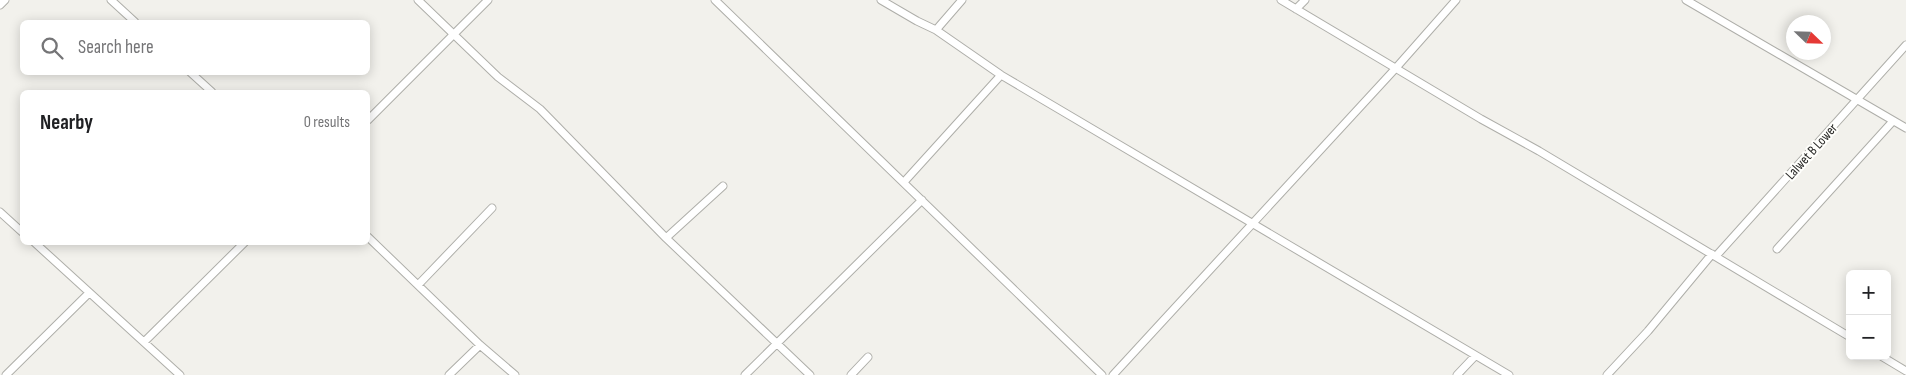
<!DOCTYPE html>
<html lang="en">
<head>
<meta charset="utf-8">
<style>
  :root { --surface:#fff; --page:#f2f2f2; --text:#202124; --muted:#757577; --line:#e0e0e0 }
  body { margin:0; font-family:"Sofia Sans Condensed",sans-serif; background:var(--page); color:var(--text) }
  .controls { position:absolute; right:15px; bottom:15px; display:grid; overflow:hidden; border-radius:8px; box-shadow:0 2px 12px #0003 }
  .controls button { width:45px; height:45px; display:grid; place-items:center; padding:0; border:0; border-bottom:1px solid var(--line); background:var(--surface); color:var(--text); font:25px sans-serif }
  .compass { position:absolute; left:1786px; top:15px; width:45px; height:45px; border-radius:50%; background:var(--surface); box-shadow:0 2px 12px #0003; rotate:113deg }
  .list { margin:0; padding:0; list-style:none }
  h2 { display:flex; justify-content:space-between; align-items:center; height:65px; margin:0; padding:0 20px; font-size:21px }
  h2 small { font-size:16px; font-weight:400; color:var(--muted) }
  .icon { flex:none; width:28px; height:28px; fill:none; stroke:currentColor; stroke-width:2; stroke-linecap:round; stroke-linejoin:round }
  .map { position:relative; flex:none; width:1906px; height:375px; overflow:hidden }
  .search { position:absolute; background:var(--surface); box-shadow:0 2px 12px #0003; left:20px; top:20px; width:350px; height:55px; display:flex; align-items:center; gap:12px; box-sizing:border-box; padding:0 18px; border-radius:8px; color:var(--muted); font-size:19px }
  .panel { position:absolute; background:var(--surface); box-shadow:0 2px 12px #0003; left:20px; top:90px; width:350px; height:155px; border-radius:8px }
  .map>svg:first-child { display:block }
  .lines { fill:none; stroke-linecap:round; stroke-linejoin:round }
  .street-casing { stroke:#aeaea9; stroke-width:9 }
  .street { stroke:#fff; stroke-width:7 }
  .labels { text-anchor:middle; stroke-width:4; stroke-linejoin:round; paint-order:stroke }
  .street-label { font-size:14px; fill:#292927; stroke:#fffffc }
</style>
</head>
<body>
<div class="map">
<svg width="1906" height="375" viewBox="0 0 1906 375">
  <rect width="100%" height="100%" fill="#f2f1ec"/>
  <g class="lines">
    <g class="street-casing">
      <path id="street" d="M111,0l24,22
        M418,0l80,77 42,32 126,129 144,137
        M715,0l387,375
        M881,0l36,21 19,9 65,45 508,300
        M1281,0l200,119 58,32 311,186
        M1686,0l220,128
        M0,5l5,-5
        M1296,9l9,-9
        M936,30l26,-30
        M190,72l22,20
        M368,120l120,-120
        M904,182l97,-107
        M0,212l22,20
        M368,237l112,108 35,30
        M666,238l57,-52
        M34,242l146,133
        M1777,249l116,-128
        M1716,256l190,-211
        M418,285l74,-77
        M144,342l101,-100
        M1881,356l25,15
        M6,375l83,-82
        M449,375l31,-30
        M745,375l177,-175
        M851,375l17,-18
        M1113,375l282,-306 61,-69
        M1457,375l18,-19
        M1607,375l41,-44 64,-77"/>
    </g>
    <use href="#street" class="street"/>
  </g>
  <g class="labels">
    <g class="street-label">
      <text transform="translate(1811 151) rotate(-48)" y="5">Lalwet B Lower</text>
    </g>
  </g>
</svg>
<div class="controls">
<button>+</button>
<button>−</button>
</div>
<svg class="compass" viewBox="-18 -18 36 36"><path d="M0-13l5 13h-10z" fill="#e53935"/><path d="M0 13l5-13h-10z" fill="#757577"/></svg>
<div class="search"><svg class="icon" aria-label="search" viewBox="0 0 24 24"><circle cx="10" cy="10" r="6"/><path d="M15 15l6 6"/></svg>Search here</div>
<section class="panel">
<h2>Nearby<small>0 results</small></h2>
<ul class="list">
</ul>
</section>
</div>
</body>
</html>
